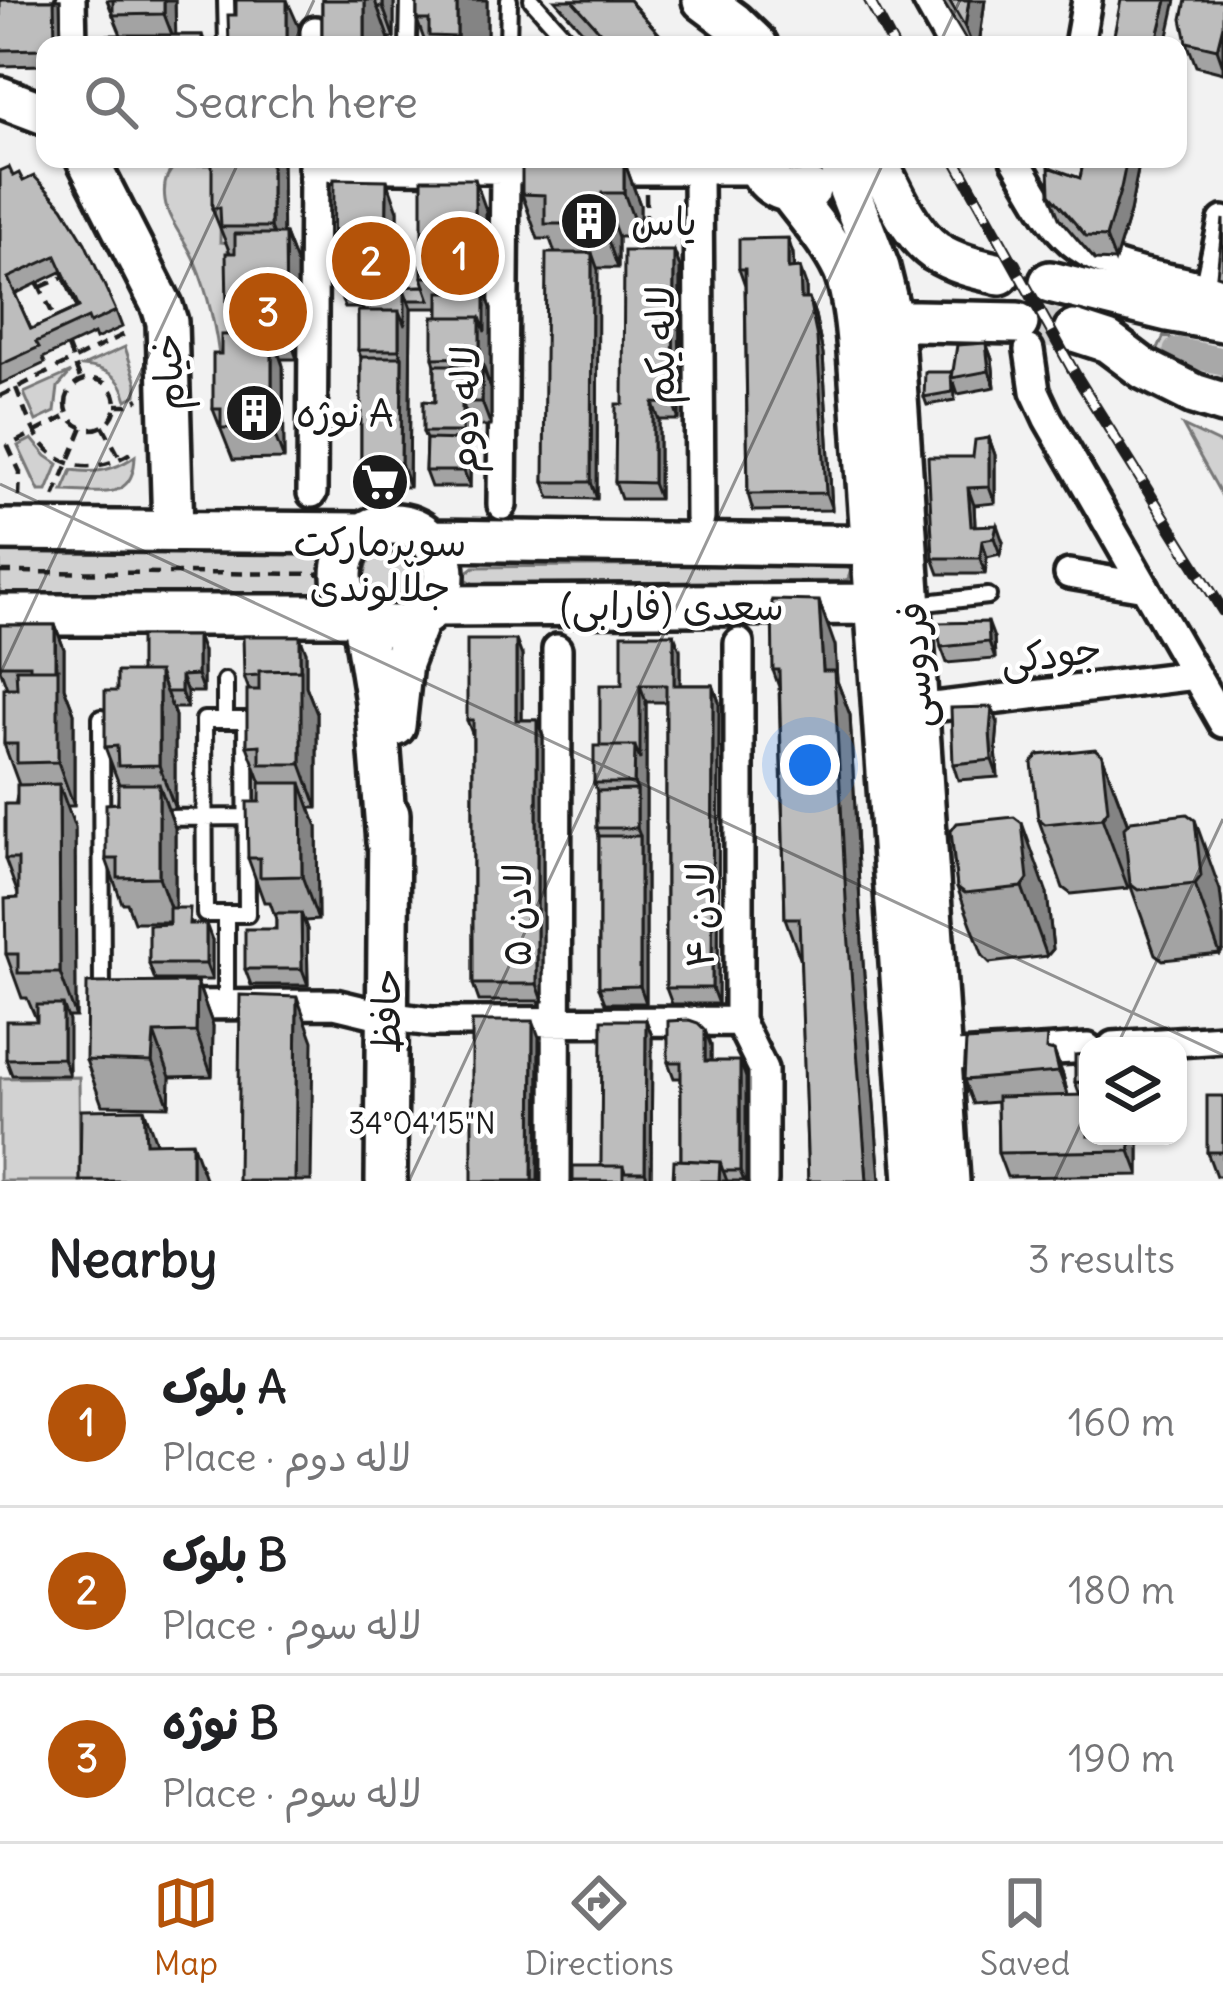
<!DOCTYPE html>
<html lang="en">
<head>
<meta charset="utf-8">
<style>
  :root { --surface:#fff; --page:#f2f2f2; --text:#202124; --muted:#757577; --line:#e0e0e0; --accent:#b45309 }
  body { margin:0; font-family:Delius,"Playpen Sans Arabic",sans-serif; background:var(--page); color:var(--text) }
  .controls { position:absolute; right:36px; bottom:36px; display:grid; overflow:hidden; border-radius:24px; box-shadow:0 3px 9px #0004 }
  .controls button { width:108px; height:108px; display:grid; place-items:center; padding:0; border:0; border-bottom:3px solid var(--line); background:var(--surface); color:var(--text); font:60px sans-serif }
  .you { position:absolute; left:810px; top:765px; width:42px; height:42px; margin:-30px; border:9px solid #fff; border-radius:50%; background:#1a73e8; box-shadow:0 0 0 18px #1a73e833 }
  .badge { display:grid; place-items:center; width:78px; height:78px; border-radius:50%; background:var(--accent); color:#fff; font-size:39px; font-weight:700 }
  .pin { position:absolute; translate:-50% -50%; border:6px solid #fff; box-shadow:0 3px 12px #0006 }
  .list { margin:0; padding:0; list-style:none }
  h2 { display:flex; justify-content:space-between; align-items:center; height:156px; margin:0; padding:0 48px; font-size:51px }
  h2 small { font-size:39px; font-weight:400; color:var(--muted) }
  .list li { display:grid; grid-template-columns:78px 1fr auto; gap:36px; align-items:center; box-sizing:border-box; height:168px; padding:0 48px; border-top:3px solid var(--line) }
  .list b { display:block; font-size:45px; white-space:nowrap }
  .list p { margin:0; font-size:39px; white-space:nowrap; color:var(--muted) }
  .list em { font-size:39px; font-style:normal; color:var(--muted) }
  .icon { flex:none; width:66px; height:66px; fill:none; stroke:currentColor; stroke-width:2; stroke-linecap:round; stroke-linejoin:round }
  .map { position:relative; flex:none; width:1223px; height:1181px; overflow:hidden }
  .search { position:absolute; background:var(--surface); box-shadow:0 3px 9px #0004; left:36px; right:36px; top:36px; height:132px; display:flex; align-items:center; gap:30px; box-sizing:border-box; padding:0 42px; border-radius:24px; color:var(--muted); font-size:45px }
  .sheet { height:660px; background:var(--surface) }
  nav { display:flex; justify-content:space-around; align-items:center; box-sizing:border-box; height:168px; border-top:3px solid var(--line); background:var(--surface); font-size:33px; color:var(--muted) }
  nav a { display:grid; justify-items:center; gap:6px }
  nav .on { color:var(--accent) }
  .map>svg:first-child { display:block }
  .green { fill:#d2d2d2; stroke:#777; stroke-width:3 }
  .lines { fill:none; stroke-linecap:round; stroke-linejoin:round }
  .canal { stroke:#a8a8a8; stroke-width:27 }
  .secondary-tunnel { stroke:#d2d2d2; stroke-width:39; stroke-dasharray:39 20; stroke-linecap:butt }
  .lane-casing { stroke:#1c1c1c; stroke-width:22 }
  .street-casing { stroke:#1c1c1c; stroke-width:36 }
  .secondary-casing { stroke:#1c1c1c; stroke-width:48 }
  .path { stroke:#1c1c1c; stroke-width:4.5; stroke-dasharray:12 9; stroke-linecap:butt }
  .lane { stroke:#fff; stroke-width:14 }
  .street { stroke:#fff; stroke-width:27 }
  .secondary { stroke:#fff; stroke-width:39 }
  .rail-casing { stroke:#1c1c1c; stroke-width:12 }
  .rail { stroke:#fff; stroke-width:8; stroke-dasharray:22; stroke-linecap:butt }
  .wall { fill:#a3a3a3; stroke:#1c1c1c; stroke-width:3; fill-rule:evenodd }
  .shaded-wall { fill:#848484; stroke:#1c1c1c; stroke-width:3 }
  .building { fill:#bdbdbd; stroke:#1c1c1c; stroke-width:3; fill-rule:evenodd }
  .ticks { fill:none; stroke:#1c1c1c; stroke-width:3; stroke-opacity:0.45 }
  .labels { text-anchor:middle; stroke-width:9; stroke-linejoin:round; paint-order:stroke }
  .poi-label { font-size:39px; fill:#1c1c1c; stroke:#fff; text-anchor:start }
  .street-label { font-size:39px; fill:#1c1c1c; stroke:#fff }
  .ticks-label { font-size:30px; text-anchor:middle; fill:#1c1c1c; stroke:#fff; stroke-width:9; stroke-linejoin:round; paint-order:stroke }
</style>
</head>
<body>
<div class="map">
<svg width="1223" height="1181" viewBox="0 0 1223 1181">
  <rect width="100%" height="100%" fill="#f2f2f2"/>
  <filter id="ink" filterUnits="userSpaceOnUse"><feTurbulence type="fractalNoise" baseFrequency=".00833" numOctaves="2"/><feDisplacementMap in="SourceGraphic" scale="24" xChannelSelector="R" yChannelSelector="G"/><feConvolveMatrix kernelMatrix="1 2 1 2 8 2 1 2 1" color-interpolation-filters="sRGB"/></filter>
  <g filter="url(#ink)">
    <path class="green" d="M176,165h53l-8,17 -1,60 8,1v18l7,21 1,60 -16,24c-3,-34 -12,-73 -25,-104 -8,-21 -27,-40 -30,-62 -2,-14 0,-26 11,-35z
      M1164,336l22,8 37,7v32l-44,-14 -24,-13z
      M125,347l12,36 -1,12 -9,5c-6,-25 -22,-32 -44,-34z
      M71,372l-13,15 -3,25 -19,9 -12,-28z
      M1183,426l40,19v53z
      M32,439l14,17 12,8 -11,27h-8l-21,-45z
      M135,456c-1,47 -36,35 -72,35l9,-21c23,4 44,0 63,-14z
      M0,544l318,7c15,17 11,37 -9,49l-309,1z
      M394,553l20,7 7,13 -7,17 -22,7 -23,-8 -5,-13 5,-16 12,-6z
      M843,564l8,6 -3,9 -5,2 -369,3 -8,-5v-6l8,-6z
      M79,1077l1,104h-80v-103z"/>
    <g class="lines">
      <path class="canal" d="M1177,351l46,10"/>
      <path class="secondary-tunnel" d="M1018,323l56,8"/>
      <g class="lane-casing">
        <path id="lane" d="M226,0l1,45
          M532,0l40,45
          M408,45l1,-45
          M508,45l1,-45
          M916,604l72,-8
          M225,681v39h21l1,194h-21
          M101,718l1,282
          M225,720h-21l1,194h21v90
          M155,818l91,-1"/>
      </g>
      <g class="street-casing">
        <path id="street" d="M71,0l1,45
          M927,0l25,45
          M315,45v-14
          M1079,45l8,-45
          M1015,159c43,73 49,97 137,116 25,6 50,7 71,23
          M313,167l243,3
          M595,170h163
          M698,170l2,348
          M1209,287l14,-66
          M1029,350l6,41 13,28 175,304
          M312,493l2,-334
          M502,505l3,-335
          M1069,574l76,13
          M739,643v378l24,48v112
          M917,709l278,-34
          M169,1005l166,-1 50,12 47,6 307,-1
          M1113,1046l110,-7
          M940,1057l148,-9
          M556,1181l1,-532"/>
      </g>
      <g class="secondary-casing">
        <path id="secondary" d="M703,0l31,23 23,22
          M0,97l45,17
          M87,159l75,147 5,16 6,209
          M756,159c7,27 28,38 54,31
          M837,159l42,109 13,53 57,860
          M876,159c14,28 33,74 59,92 20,13 43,18 65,23
          M790,193c18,24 40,49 53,76 14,30 16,104 19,139l53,773
          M1050,282l118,29 55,10
          M867,320l151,3
          M1074,331l34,11 36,27 50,25 29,9
          M342 575a51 51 0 1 1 102 0a51 51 0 1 1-102 0Z
          M0,530l363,3
          M431,540l466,6
          M433,606l462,-2
          M0,615h362l14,87 11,140
          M395,726l7,-63 17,-45
          M386,1181l3,-367"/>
      </g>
      <path class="path" d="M684,45l5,-4
        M646,193l1,49
        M647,224h24
        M38,283l19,40
        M41,287l23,-10
        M68,347l13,34
        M66 404a25 25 0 1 1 50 0a25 25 0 1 1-50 0Z
        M16,388c7,17 14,39 25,54 25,33 65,29 95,7
        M0,396l125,-62 -3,-6
        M116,405h11l12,-6
        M103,426l17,32
        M19,497l1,-25 -12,-26 61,-31
        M54,497l29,-70
        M0,572l343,2"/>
      <use href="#lane" class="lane"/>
      <use href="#street" class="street"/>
      <use href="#secondary" class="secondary"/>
      <g class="rail-casing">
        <path id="rail" d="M869,0l24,45
          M955,159l120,215 148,237"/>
      </g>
      <use href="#rail" class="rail"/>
    </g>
    <path class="wall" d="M0,0h60l1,45h-16v20l-45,1z
      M107,0h68v35h27l4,10h-98l13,-10z
      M322,0h72v38h-5l2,7h-69z
      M417,0h70v45h-61l-9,-25z
      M555,0h74l40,45h-74z
      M942,0h43l-6,45h-10z
      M1223,0v73l-27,-7 -9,-24z
      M1084,159h56l-10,53 -15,49 -20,-1 -36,-42 -9,-24 30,-16z
      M624,161l16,44v32h-22v31h-21v231l-47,-1 -6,-16 11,-229 -5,-14h-12l-16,-45z
      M282,165v69h3l12,31v94h-16l2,7 1,93 -51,1 -20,-51 8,-55 15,-20 -9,-25 3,-56 -18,-45z
      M0,171l23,10 93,130 6,16 -26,12 -2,-5 -51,24 2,5 -45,21zM61,272l16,36 -46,21 -16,-35z
      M486,210v84l5,14v118h-20l-1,61h-39l-6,-16 1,-32 -3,-7 12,-30v-37l-2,-7 6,-50h-28l-2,179 -40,-1 -8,-24v-105l-3,-7 5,-42h-18l-12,-31 65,-66v76l27,-1 -3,-9z
      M674,251l6,16 -1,153h-20v79h-38l-6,-17 8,-78z
      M793,254l1,15 12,16v14h3l6,16 8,39 9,156 -79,1 -5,-17 -3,-208 -6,-17z
      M986,343l6,16 3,28 -37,7 -4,-12 1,18 -28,5 -3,-8 27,-25 1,5z
      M989,438l6,17v48l-21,2 1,21 28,16 -3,12 -13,3 -2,17h-46l-6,-16 40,-101z
      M0,625h55l9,24v38l10,26v93h-7l8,22 1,189h-9l2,58h-57l-6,-16 31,-38 -10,-23h-5l-16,-44 12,-60 -13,-35 14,-74 -15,-41 3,-56 -7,-19z
      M994,638l1,21 -48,4 -6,-16z
      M835,646l2,35 13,34 13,247 17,219h-72l-7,-220 -16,-43 -6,-231 -6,-17z
      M680,650v35h33l6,17 -1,302h-46l-6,-16v-286h-20v301h-41l-6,-16v-151l-2,-8v-37l-3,-8 6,-37 22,-61z
      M203,652v40h-16v16h-15l3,8v93h-7l7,19v80l37,32v40h-57l-6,-16 20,-42h-35l-7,-19h-5l-16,-44 12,-56 1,-19 -14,-37 12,-56 23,-19z
      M306,652v34l11,28v94h-7l7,19 1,93 -14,1 3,8 1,56h-57l-6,-16 31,-40v-10l-6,-17h-6l-16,-44 12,-56 1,-19 -14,-37 2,-56 -5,-14z
      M522,656v64h15l6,16v265h-64l-6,-17v-248l-6,-16z
      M998,723l-2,25 2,29 -40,3 -5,-16z
      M1102,755l26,69 92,66 3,26v34l-3,4 -57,6 -8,-6 -25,-70 -2,4 -57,6 -8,-6 -25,-70z
      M951,831l96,62 6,56 -6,7 -57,7 -7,-7 -26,-69z
      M197,982l16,44 -1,50 -42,1 -1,29 -67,-1 -16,-45z
      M646,1020l6,16 -1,145h-78l28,-15z
      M711,1046v15l35,17v103h-73l8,-21v-82h-7l-6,-16z
      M1052,1050l11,25 5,21h12l-5,-14 13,-28v82h51v39l-132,2 -9,-24 -1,-51 -24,2 -9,-24z
      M1223,1096v80h-7l-9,-24z"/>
    <path class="shaded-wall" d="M54,0h6l1,45h-10z
      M164,0h11l1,45 -12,-31z
      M287,0l12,27v18h-12z
      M365,0h10l16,45h-26z
      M383,0h11v38l-11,-31z
      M457,0h30v45h-27l-3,-8z
      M969,0h16l-6,45h-7l-7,-18z
      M1167,0h9l-10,45h-10z
      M1223,25v41l-6,-17z
      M271,159h9l2,6 1,93 -12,-31z
      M1127,159h13l-10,53 -15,49 -9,-24z
      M624,161l16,44v32l-16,-44z
      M475,179l11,31v84l5,14v81l-11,-32v-40l5,-11 -10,-29z
      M387,180l11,31v89h-3l-9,-23z
      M602,193l16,44v31l-16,-44z
      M285,234l12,31v94l-11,-32z
      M788,238l5,16 1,31 -6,-16z
      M674,251l6,16 -1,153 -6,-16z
      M592,253l6,17 -1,229 -6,-17z
      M800,268l6,17 1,30 -6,-16z
      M405,292l6,16 -2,179 -8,-24 1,-106 -3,-7v-39z
      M809,299l6,16 8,39 9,156 -6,-17z
      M272,334l11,32 1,93 -12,-31z
      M986,343l6,16 3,28 -6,-16z
      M482,365l9,24v37l-9,-24z
      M462,402l9,24 -1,30 -8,-24z
      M653,403l6,17v79l-6,-16z
      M989,438l6,17v48l-6,-16z
      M464,440l6,16v31l-6,-16z
      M968,488l6,17 2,37 -5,-16z
      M997,525l6,17 -3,12 -6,-16z
      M982,540l5,17 -2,17 -5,-16z
      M819,601l16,45 2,35 13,34 13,247 17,219h-13l-44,-510z
      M988,622l6,16 1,21 -6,-17z
      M55,625l9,24v38l10,26v93l-16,-44z
      M674,634l6,16v52l-6,-17z
      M197,636l6,16v40l-6,-17z
      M300,636l6,16v34l11,28v94l-16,-44z
      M516,640l6,16v80l-6,-16z
      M159,672l16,44v93l-16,-44z
      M181,676l6,16v16l-6,-16z
      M640,685l6,17v301l-6,-17v-150l-3,-8v-38l-3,-7 1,-37z
      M713,685l6,17 -1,302 -6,-16z
      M992,707l6,16 -2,25 2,29 -6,-17 -2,-28z
      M537,720l6,16v265l-6,-17z
      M1102,755l26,70 6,55 -6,8 -26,-70z
      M301,783l16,44 1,93 -16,-44z
      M59,784l16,44 1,189 -16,-44z
      M159,784l16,44v93l-16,-44z
      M1195,820l25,70 3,26v34l-3,4 -25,-70z
      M1022,823l25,70 6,56 -6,7 -25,-69z
      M301,913l6,16 1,56 -6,-16z
      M206,924l6,16v40l-6,-16z
      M197,982l16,44 -1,50 -16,-44z
      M297,997l16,44 -2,140h-16z
      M63,1005l6,16v54l-6,-17z
      M646,1020l6,16 -1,145h-2l-4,-9z
      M533,1021l6,16 -1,144h-6z
      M705,1030l6,16v32l-6,-17z
      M154,1033l16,44 -1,29 -17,-44z
      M1054,1051l9,24 5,21 -9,-24z
      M740,1061l6,17v103h-2l-4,-10z
      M144,1109l16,44 -14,-10z
      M1130,1136h9v39l-9,-24z
      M192,1142l14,39h-14z
      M720,1162l7,19h-8z"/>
    <path class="building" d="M0,0h54l1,41 -4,4h-6v4l-45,1z
      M113,0h51v14l-51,1z
      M236,0h51v45h-58l-1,-30h8z
      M322,0h43v45h-43z
      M375,0h8v7h-6z
      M417,0h40v37l-28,-1v-16h-12z
      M572,0h57l40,45h-57z
      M949,0h20l-4,27z
      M1121,0h46l-11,45h-44z
      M1186,0h37v25l-6,24 -30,-7 -5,-23z
      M108,35h94v10h-94z
      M212,159h59v68h-50l-1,-19h-8z
      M1084,159h43l-6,29 -15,49 -20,-1 -36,-42 -1,-27 31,11z
      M522,160l102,1v32h-22v31h-57v-29l-23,-1z
      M9,167l4,9 6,-3 4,8 11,-5 29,31 22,36 31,68 -26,12 -2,-5 -52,24 3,5 -39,18v-194zM56,256l23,51 -48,22 -23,-51z
      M334,179l53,1 -1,97h-53z
      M422,179h53v98h-53z
      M1223,219v58l-6,-2z
      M235,234h50l1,93 -51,1v-19h-8l-1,-56h9z
      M788,238v31l12,-1 1,31h8l8,39 9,155 -78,1 -3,-225h-6v-30z
      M624,251h50l-1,153 -20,-1v80l-38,-1 1,-78h7z
      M546,253h46l-1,229h-47z
      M425,286l5,14h-22l-3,-8h-11v-5z
      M363,292h42v34l-6,-15h-36z
      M439,292h46v40l-5,-15h-41z
      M358,311h41v39h-41z
      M433,317h47v40l-47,1z
      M272,334v94h-51v-19h-8v-55h8v-19z
      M986,343l3,28 -37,7 5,-33z
      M361,357h41l-1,106 -40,-1z
      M435,365h47v37h-20v30h-39v-31l12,1z
      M925,372h26l1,20 -28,5z
      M989,438v49l-21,1 3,38 26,-1 -3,13 -12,2 -2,18h-47l-5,-101h45l2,-17z
      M426,439l38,1v31h-39z
      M772,600l47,1 4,70h11l13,247 20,263h-59l-9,-263h-14l-6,-248h-6z
      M988,622l1,20 -48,5 -5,-24z
      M0,625h55v44h-25v-4h-30z
      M622,634h52v51h39l-1,303h-46v-303h-26v75l-5,-14h-35v-61h22z
      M140,636h57v39l-16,1v16h-15l-7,-20h-19z
      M243,636h57v34l-41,1v4l-15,1z
      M467,640h49v80h21v264h-64v-264h-6z
      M16,669h42v93l-41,1v-19h-13v-56h13z
      M301,670v94h-41v-19l-13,1v-56h12v-19z
      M117,672h42v93l-41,1 -1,-20 -12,1v-56h12z
      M992,707l-2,25 2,28 -39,4 -2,-56z
      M594,746h41l-1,37h-40z
      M1095,749l7,6 6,55 -6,8 -57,6 -7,-6 -6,-55 6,-8z
      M260,783h41l1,93 -42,1v-19h-12l-1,-56h13z
      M59,784l1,189h-42v-19h-12l-1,-55 13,-1v-39h-13v-55h12v-19z
      M118,784h41v93l-41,1v-19h-12v-55l12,-1z
      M637,790v38h-40v-37z
      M1187,814l8,6 6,56 -6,8 -57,6 -8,-6 -6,-56 7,-7z
      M1014,817l8,6 6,56 -6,8 -57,6 -8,-6 -6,-56 6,-8z
      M599,836h41v150l-41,1z
      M169,908h21l-1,16h17v40h-57v-39l20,-1z
      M276,913h25l1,56h-57v-40h31z
      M197,982l-1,50 -42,1 -2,29 -66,-2 1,-77z
      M240,995l57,2 -2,184h-57z
      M37,1005h26v53l-57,1v-38h31z
      M602,1020h44l-1,152h-20l-2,-6h-22z
      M689,1020l9,3 7,7v31h35v110h-17l-3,-9 -39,-2v-98h-13v-41z
      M472,1021h61l-1,160h-60z
      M1047,1036l-1,13 8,2 5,21 -95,8 2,-39z
      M1088,1054v29l-13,-1v-27z
      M1088,1095v41h42v15l-132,2 -1,-56z
      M1207,1096h16v56h-16z
      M144,1109l2,34 46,-1v39h-112l1,-71z
      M674,1160l46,2 -1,19h-46z
      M573,1166h50v15h-50z"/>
  </g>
  <path class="ticks" d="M293,45l21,-45M939,45l21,-45M0,484l1223,571M0,674l240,-515M1117,1046l106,-227M409,1181l476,-1022M1054,1181l34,-73"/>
  <defs>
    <g id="building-disc" transform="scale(3)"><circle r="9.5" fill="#1c1c1c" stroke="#fff"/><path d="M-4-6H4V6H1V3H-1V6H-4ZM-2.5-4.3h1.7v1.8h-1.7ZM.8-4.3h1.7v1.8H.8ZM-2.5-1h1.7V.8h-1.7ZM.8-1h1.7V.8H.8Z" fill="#fff"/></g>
    <g id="supermarket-disc" transform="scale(3)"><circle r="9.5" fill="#1c1c1c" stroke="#fff"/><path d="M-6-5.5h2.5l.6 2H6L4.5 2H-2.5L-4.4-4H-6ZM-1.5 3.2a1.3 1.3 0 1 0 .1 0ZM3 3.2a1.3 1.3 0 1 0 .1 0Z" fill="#fff"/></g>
  </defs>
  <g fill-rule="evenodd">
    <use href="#building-disc" x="589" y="221"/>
    <use href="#building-disc" x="254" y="413"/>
    <use href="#supermarket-disc" x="380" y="482"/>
  </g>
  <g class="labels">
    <g class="poi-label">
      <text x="631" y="235">یاس</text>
      <text x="296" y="427">نوژه A</text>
      <text x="380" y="556" text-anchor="middle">سوپرمارکت<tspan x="380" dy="45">جلالوندی</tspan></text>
    </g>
    <g class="street-label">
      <text transform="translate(660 345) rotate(-90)" y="14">لاله یکم</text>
      <text transform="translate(168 372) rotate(-93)" y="14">خیام</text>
      <text transform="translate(464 409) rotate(-89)" y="14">لاله دوم</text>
      <text x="672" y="620">سعدی (فارابی)</text>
      <text transform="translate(1051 654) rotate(-7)" y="14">جودکی</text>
      <text transform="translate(915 665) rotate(-93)" y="14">فردوسی</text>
      <text transform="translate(517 915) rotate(-90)" y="14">لادن ۵</text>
      <text transform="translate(700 915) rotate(-90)" y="14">لادن ۴</text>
      <text transform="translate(386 1011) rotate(-90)" y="14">حافظ</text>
    </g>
  </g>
  <g class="ticks-label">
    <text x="422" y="1134">34°04'15"N</text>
  </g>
</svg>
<div class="controls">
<button><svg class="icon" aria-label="layers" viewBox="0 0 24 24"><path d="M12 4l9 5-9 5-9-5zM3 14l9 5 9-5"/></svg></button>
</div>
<div class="you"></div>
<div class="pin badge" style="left:460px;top:256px">1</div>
<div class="pin badge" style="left:371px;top:261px">2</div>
<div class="pin badge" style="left:268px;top:312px">3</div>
<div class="search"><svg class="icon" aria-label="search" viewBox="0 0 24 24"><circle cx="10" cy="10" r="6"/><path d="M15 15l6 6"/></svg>Search here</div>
</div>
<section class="sheet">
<h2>Nearby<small>3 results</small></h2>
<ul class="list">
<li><span class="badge">1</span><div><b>بلوک A</b><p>Place · لاله دوم</p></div><em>160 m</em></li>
<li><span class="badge">2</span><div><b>بلوک B</b><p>Place · لاله سوم</p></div><em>180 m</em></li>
<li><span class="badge">3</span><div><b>نوژه B</b><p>Place · لاله سوم</p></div><em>190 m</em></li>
</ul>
</section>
<nav>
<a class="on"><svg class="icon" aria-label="map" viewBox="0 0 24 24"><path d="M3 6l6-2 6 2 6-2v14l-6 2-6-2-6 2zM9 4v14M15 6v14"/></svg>Map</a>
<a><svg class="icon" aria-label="directions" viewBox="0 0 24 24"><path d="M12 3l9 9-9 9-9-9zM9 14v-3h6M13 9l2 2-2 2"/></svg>Directions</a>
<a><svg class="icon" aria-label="saved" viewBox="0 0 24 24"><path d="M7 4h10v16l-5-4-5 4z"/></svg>Saved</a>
</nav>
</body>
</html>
